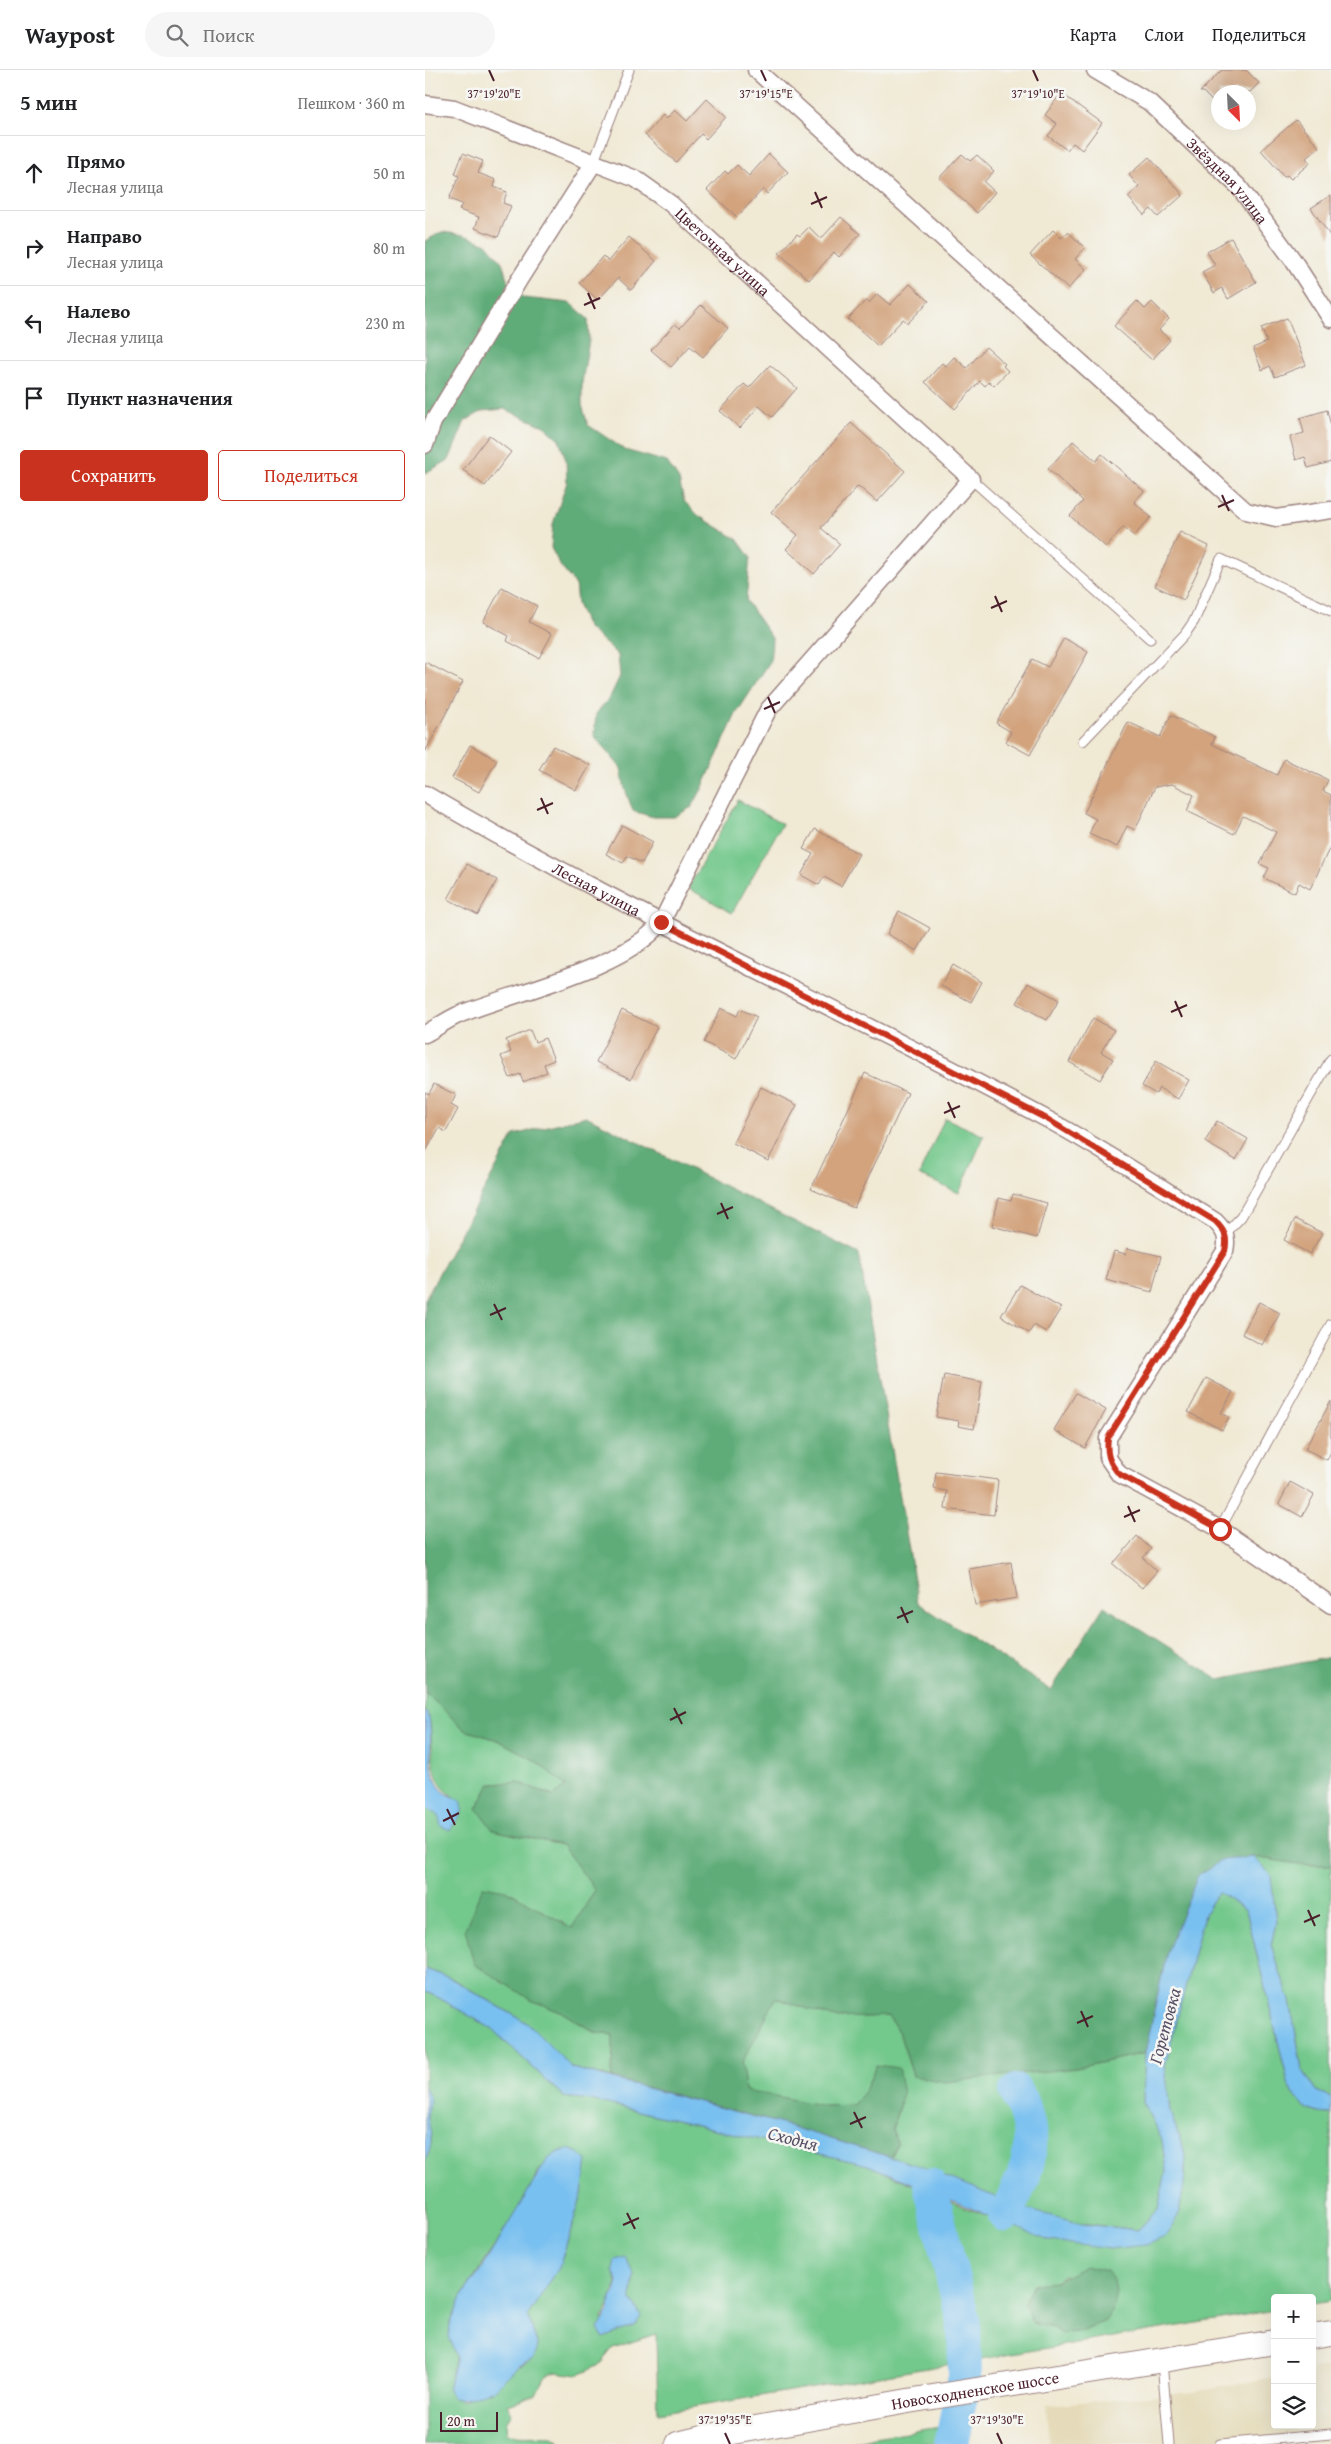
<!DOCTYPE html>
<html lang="ru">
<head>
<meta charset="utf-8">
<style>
  :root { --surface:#fff; --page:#f6f6f6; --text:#202124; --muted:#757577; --line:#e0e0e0; --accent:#c8321e }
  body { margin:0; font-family:"Gentium Book Plus",serif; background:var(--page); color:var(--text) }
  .controls { position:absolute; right:15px; bottom:15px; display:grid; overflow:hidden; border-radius:5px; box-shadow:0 5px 20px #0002 }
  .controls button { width:45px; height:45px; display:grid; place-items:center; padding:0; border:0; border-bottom:1px solid var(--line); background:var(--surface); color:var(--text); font:25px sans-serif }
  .compass { position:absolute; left:786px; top:15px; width:45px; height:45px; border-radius:50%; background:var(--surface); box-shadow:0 5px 20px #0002; rotate:156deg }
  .scale { position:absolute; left:15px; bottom:12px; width:58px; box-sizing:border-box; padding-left:5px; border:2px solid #4a1f2b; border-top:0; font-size:14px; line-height:18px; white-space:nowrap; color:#4a1f2b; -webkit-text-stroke:4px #f6f6f2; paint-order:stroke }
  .stop { position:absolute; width:15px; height:15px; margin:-11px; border:4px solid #c8321e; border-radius:50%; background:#fff }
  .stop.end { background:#c8321e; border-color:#fff; box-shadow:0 1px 5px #0008 }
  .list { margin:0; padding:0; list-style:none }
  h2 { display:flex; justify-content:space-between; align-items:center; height:65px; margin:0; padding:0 20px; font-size:21px }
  h2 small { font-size:16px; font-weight:400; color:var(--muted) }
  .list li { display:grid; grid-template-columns:32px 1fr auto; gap:15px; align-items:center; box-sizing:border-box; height:75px; padding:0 20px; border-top:1px solid var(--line) }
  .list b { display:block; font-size:19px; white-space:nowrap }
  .list p { margin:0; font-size:16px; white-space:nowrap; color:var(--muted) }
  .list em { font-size:16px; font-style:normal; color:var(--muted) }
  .actions { display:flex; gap:10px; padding:15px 20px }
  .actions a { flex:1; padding:11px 0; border:1px solid var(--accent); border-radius:5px; text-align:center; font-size:18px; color:var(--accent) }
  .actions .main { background:var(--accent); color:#fff }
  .icon { flex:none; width:28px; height:28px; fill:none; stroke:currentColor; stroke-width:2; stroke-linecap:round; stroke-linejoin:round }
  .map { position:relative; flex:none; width:906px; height:2374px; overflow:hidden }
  header { display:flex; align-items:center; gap:30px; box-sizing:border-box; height:70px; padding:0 25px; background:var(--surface); border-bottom:1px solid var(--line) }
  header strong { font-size:24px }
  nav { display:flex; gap:28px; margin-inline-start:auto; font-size:18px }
  .search { width:350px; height:45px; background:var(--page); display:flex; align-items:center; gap:12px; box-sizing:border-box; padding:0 18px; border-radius:28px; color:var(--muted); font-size:19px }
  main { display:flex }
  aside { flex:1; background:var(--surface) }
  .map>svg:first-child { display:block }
  .built { fill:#e5dbba }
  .green { fill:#73c88c; stroke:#5e745c; fill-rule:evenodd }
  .forest { fill:#5eac78; stroke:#546652 }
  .water { fill:#78c0f0; stroke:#61708e }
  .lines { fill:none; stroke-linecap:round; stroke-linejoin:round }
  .river { stroke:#78c0f0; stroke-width:34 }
  .building { fill:#d2a37d }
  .lane-casing { stroke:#9d8480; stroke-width:11 }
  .street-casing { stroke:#9d8480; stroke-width:19 }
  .secondary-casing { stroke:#9d8480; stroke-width:26 }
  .lane { stroke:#fff; stroke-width:9 }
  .street { stroke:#fff; stroke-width:16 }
  .secondary { stroke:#fff; stroke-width:24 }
  .route { stroke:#c8321e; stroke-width:6 }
  .ticks { fill:none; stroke:#4a1f2b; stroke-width:2 }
  .labels { text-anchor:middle; stroke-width:5; stroke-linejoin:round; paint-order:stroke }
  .street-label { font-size:16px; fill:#4a1f2b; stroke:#f6f6f2 }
  .water-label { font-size:18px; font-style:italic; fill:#584f66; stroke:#f6f6f2 }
  .ticks-label { font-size:12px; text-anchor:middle; fill:#4a1f2b; stroke:#f6f6f2; stroke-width:5; stroke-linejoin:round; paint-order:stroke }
</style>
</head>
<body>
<header>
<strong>Waypost</strong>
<div class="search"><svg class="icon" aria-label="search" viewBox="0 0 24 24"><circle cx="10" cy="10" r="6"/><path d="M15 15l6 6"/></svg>Поиск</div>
<nav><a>Карта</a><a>Слои</a><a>Поделиться</a></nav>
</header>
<main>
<aside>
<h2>5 мин<small>Пешком · 360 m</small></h2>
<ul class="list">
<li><svg class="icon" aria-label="ahead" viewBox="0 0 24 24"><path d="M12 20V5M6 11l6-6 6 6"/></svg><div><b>Прямо</b><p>Лесная улица</p></div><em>50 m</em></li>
<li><svg class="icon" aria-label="right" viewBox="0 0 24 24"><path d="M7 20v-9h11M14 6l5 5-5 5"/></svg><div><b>Направо</b><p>Лесная улица</p></div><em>80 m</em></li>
<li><svg class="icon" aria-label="left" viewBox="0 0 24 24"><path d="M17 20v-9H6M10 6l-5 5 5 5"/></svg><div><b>Налево</b><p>Лесная улица</p></div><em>230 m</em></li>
<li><svg class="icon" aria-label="arrive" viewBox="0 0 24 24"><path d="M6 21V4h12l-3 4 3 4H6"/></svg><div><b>Пункт назначения</b></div></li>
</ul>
<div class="actions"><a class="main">Сохранить</a><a>Поделиться</a></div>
</aside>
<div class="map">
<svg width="906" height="2374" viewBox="0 0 906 2374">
  <rect width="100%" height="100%" fill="#f6f6f2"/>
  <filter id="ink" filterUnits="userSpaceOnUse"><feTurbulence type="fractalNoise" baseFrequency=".02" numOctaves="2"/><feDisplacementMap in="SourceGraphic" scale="10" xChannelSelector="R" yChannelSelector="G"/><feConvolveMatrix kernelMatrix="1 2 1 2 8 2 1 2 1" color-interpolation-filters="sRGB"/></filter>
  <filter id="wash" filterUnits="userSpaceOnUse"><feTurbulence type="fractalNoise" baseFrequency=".0096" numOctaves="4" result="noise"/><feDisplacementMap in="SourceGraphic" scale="20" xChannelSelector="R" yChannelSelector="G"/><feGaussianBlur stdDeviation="1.12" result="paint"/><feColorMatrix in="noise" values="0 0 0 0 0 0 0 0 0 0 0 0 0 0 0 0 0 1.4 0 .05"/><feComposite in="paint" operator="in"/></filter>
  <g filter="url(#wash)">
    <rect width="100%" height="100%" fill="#f0e9d4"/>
    <path class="built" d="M906,2296v78h-282l-3,-39 148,-13 81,-15v48h37v-55z"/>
    <path class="green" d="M313,730l44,24 -50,89 -44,-25z
      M520,1048l39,18 -25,57 -40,-18z
      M0,1622l40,38 33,10 38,21 30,25 -13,10 -35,-14 -25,48 69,15 33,45 -23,38 -66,-38 25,110 32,13 33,20 17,2 -1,43 -40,-10 -45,-45 -76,-45 -26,-9v-162l13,8 15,-19c-28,-16 -17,-54 -25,-83l-3,-1z
      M829,1787l51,8h26v232l-15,-6 -14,-22 -12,-68 -19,-56 5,-23 -5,-47z
      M793,1822l28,18 42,172c10,21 18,32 43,32v187l-19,3v-6h-37v12l-617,103 -2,-79 -43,14 -14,17 -11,6 -10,4 -22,-3 -10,4 -10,19 -29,9 5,9 -6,9 1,11c17,6 36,-2 52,7l-1,4h-133v-283c9,-17 6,-26 3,-43 -2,-14 5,-18 -3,-31v-95l7,2 60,35 72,68 27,3 277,65 98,43 40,14 104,27 68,-32 6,-32 2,-30 -16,-43 -5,-47 39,-150zM143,2079l11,4 4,30 -1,11 -23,74 -31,47 10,32 -12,16 -10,5 -23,23 -11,1 -20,9 -14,-12 8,-33 -6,-32 14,-31 54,-83 21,-39 19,-19zM188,2201l21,4 -3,23 9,19 -38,2c6,-7 5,-10 8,-18 4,-15 11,-13 3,-30zM640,2205l-2,59 -10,-6 -21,-5 -8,-19 9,-20 23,-2z
      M351,1928l59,20 54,-2 11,19 13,41 163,-8 69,-15 -2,49 19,38 4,31 -8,38 -20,21c-39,-4 -79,-9 -116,-22 -44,-16 -86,-37 -131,-51l7,-14 -6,-13 11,-37 -27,-28 -10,24 -13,16 -28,1 -80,-15 -3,-28z
      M515,2357l-1,17h-93l28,-7z"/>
    <path class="forest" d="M17,162l22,3 23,9 15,18 6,20 16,16 47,5 17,16 1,21 -7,43v22l6,20 37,25 42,12 12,18 5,21 15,15 38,23 13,18 -4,44 26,37 -1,22 -35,54 -34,75 -10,18 -18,10h-21l-20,-6 -8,-22 -4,-21 -27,-32 2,-22 14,-17 10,-21 -2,-21 -31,-28 -10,-23 -2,-20 -14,-17 -10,-19 2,-24 14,-42 -1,-22 -7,-21 -15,-13 -40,-17 -21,2 -18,10 -16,39 -24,13v-232z
      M161,1046l273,138 59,349 133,87 53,-84 115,73 112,-22v208h-26l-51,-8 -31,3 -56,92 -22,101 -69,15 -131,14 -32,-6 -13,-41 -11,-19 -54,2 -59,-20 -34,65 3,27 80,16 28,-1 13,-16 10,-24 22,3 5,25 -11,36 6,14 -7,14 -106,-32 -173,-47 1,-43 -16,-2 -34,-20 -32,-13 -57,-36 -9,-35 18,-43 23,4 66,38 23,-38 -33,-45 -69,-15 -16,-22 13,-24 28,-2 35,14 13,-10 -30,-25 -38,-21 -33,-10 -40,-38v-393l89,-164z
      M660,2196l22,5 7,9 2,12 -4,20 -7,9 -21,10 -21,3 -10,-6 -21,-5 -8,-19 9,-20 23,-2z"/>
    <path class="water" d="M0,1642l3,1c6,23 -3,58 14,77 5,5 14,8 20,12v11l-12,17 -9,-4 -3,-11 -13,-8z
      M829,1787l17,18 5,47 -5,23 19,56 12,68 14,22 15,6v17c-25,0 -33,-11 -43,-32l-42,-172 -28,-18 -14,23 -39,150 5,47 16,43 -2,30 -6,32 -13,20 -20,8 -35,4 -61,-8 -181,-76 -277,-65 -27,-3 -72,-68 -60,-35 -7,-2v-23l25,9 77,45 45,45 213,57 138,42 101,42 59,15 55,6 20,-21 8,-38 -4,-31 -19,-38 2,-49 22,-101 31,-77 25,-15z
      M0,2017c8,13 1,17 3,31 3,17 6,26 -3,43z
      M143,2079l11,4 8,8 -5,33 -23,74 -31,47 10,32 -4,10 -18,11 -23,23c-15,2 -26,11 -41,7l-4,-9 8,-33 -7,-20 1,-12 14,-31 19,-27 64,-106 11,-8z
      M200,2187l9,18 -3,23 10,19 -7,9 -31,12 -5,-9 11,-18 1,-11 5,-8 3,-10 -5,-11 2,-11z"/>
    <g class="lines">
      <path class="river" d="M505,2115l34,139 1,52 -14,68
        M580,2145c24,-48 37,-72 11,-124"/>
    </g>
    <g id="blocks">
      <path class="building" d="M797,0h24l13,13 -9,9h-31v16l-16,-16h-3z
        M636,23l41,30 -20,27 -9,-7 -6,7 -19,-14 9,-12 -12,-9z
        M282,29l19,18 -20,22 -5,-5 -25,28 -31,-27 18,-20 3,4 9,-9 12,11z
        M871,50l23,27 -13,11 4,5 -19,16 -4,-4 -3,2 -23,-27z
        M38,83l20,8 -5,12 18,7 -2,7 13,5 -4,11 8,3 -13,31 -23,-9 4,-11 -20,-7 3,-6 -13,-5 10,-23 -4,-2z
        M344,84l19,18 -21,22 -4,-5 -26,28 -30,-27 18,-19 3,3 9,-9 12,11z
        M537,84l8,7 7,-6 17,16 -10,11 11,10 -18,21 -38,-35z
        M724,87l34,38 -25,22 -7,-8 -7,6 -16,-18 11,-10 -10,-12z
        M906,125v42l-20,-29z
        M416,147l19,17 -21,23 -5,-5 -25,28 -30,-27 18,-19 3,2 9,-9 12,12z
        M628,160l8,8 7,-6 17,16 -10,11 11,10 -18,20 -38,-34z
        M204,167l27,24 -25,29 -13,-12 -20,22 -19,-17 24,-27 5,5z
        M806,168l25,44 -28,17 -6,-11 -8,5 -12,-21 13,-7 -8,-13z
        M485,214l19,17 -21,22 -5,-4 -25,27 -30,-27 18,-19 3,3 8,-9 13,11z
        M712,231l8,8 7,-7 17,17 -10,11 11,10 -18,20 -38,-34z
        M276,235l27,23 -25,29 -13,-11 -19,21 -20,-17 24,-26 5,4z
        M862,248l19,47 -31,12 -5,-11 -8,4 -9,-22 14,-6 -6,-14z
        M561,277l19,17 -2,2 5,5 -14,15 -5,-5 -4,5 -5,-5 -25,28 -30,-27 17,-19 4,3 8,-9 13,11z
        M345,295l27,23 -25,29 -13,-11 -19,22 -20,-17 24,-27 5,4z
        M902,340l4,16v36l-23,6 -3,-11 -9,3 -6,-23 14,-4 -4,-15z
        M426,353l54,48 -28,31 -19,-16 -37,42 19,16 -26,30 -28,-25 12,-14 -27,-23z
        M64,365l22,17 -26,34 -22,-16z
        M648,371l23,20 6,-7 42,37 -10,11 17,15 -17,19 -11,-9 -17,20 -36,-31 13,-15 -35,-32z
        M755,462l29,14 -25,54 -29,-14z
        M77,517l35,19 -8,16 23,12 -13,24 -32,-17 2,-5 -26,-14z
        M639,568l24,14 -58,103 -24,-13 5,-10 -15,-9 36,-64 16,8z
        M0,592l38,20 -38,70z
        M746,645l44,22 -3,7 65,31 7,-16 44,21 -5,11 8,4v50l-21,44 -11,-6 -4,10 -31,-15 5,-10 -9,-4 16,-32 -33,-16 -9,18 -47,-23 7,-16 -22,-11 -17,3 -20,43 -8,-4 -10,21 -28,-13 7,-15 -12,-6 44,-91 32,15z
        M45,675l27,15 -18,32 -27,-14z
        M128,676l37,19 -14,25 -37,-20z
        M197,755l31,17 -11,21 -15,-7 -4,7 -17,-9z
        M390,759l44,25 -18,32 -17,-9 -5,8 -18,-10 12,-21 -10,-5z
        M42,794l30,16 -19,35 -30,-16z
        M474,841l31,17 -13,23 -30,-17z
        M528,895l29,17 -11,20 -30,-16z
        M603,913l31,17 -12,20 -30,-17z
        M296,938l16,8 3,-7 17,8 -21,42 -32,-17z
        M197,940l35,17 -26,52 -35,-17z
        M668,948l21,12 -13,22 12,7 -13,21 -31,-18z
        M105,960l5,12 10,-4 9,22 -10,4 3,8 -24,10 -3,-8 -10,4 -9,-22 10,-4 -5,-12z
        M731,991l33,19 -11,19 -19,-11 -3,6 -14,-8z
        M440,1003l43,20 -54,115 -43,-19z
        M9,1014l22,11 -5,10 7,4 -12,23 -7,-4 -14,25v-61l4,2z
        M336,1017l36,18 -29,56 -35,-18z
        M792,1051l31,18 -12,21 -31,-18z
        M588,1124l34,9 -10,35 -45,-12 7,-28 12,3z
        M870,1149l27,14 -12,21 -26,-14z
        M702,1178l34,8 -9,36 -46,-12 8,-29 12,3z
        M595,1215l41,23 -15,24 -12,-7 -5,8 -28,-17z
        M834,1232l21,11 -18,32 -20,-11z
        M519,1305l38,7 -8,47 -16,-3 1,-5 -23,-4z
        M781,1308l27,14 -12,21 8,4 -7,13 -34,-18z
        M651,1323l30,17 -21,38 -31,-18z
        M906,1331v51l-4,8 -22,-11z
        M511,1402l62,8 -4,35 -49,-6 2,-18 -13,-2z
        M865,1412l24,13 -12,22 -23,-13z
        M712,1466l14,13 -8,9 14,13 -15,17 -29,-24z
        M586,1492l6,36 -42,7 -6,-36z"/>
    </g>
  </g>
  <g filter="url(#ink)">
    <use href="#blocks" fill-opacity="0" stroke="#9d8480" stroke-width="1"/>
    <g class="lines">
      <g class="lane-casing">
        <path id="lane" d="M168,94l36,-94
          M546,409l179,160
          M658,671l102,-107 9,-13 27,-62 110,52
          M800,1164l16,-17 90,-158
          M795,1459l111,-205
          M737,2292l7,82
          M795,2374l111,-10"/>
      </g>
      <g class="street-casing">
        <g id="street">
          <path d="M331,0l490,441 30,7 55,-8"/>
          <path id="s1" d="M670,0l54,32 90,85 54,73 38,59"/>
          <path id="s2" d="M0,34l29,4 182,71 35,25 300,275 -203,231 -107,213c-38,46 -146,69 -203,92 -11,5 -22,13 -33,19"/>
          <path d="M0,375l8,-23 86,-142 74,-116"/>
          <path id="s3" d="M0,724c201,118 415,214 620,324 58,31 114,69 170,103 10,10 13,16 10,30l-117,187v20l11,16 101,55 111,76"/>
        </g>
      </g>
      <g class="secondary-casing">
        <g id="secondary">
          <path d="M887,2266l19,-3"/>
          <path id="s4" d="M253,2374l33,-8 197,-35 367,-59"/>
        </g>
      </g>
      <use href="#lane" class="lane"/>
      <use href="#street" class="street"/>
      <use href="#secondary" class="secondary"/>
    </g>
  </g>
  <g class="lines" filter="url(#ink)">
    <path class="route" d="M236,852l386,197 168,102c10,10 13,16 10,30l-117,187c-2,15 1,25 11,36l101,55"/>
  </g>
  <path class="ticks" d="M64,0l5,11M336,0l5,11M608,0l5,11M390,122l7,16M386,134l16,-7M163,223l7,16M159,235l16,-7M797,425l7,16M793,437l16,-7M570,526l7,16M566,538l16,-7M343,627l7,16M339,639l16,-7M116,728l7,16M112,740l16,-7M750,931l7,16M746,942l16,-7M523,1032l7,16M519,1043l16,-7M296,1133l7,16M292,1144l16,-7M69,1234l8,16M65,1245l16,-7M703,1436l7,16M699,1447l16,-7M476,1537l7,16M472,1548l16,-7M249,1638l8,16M245,1650l16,-8M22,1739l8,16M18,1751l16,-8M883,1840l7,16M879,1852l16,-7M656,1941l7,16M652,1953l16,-7M429,2042l8,16M425,2054l16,-7M202,2143l8,16M198,2155l16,-7M300,2363l5,11M572,2363l5,11"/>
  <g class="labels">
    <g class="street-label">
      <text dy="6" stroke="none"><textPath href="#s1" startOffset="174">Звёздная улица</textPath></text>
      <text dy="6" stroke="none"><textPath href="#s2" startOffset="338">Цветочная улица</textPath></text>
      <text dy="6" stroke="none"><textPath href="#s3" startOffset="196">Лесная улица</textPath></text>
      <text dy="6" stroke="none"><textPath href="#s4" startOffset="302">Новосходненское шоссе</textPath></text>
    </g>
    <g class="water-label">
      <text transform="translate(740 1956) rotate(-75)" y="6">Горетовка</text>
      <text transform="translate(368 2069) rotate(14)" y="6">Сходня</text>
    </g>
  </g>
  <g class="ticks-label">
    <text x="69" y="28">37°19'20"E</text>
    <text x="341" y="28">37°19'15"E</text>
    <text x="613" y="28">37°19'10"E</text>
    <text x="300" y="2354">37°19'35"E</text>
    <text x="572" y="2354">37°19'30"E</text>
  </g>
</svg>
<div class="controls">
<button>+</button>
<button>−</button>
<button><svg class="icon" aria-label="layers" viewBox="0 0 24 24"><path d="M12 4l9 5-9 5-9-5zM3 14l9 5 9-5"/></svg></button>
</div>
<svg class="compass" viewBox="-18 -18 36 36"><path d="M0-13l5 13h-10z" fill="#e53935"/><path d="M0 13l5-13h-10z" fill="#757577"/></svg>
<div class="scale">20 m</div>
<div class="stop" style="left:795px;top:1459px"></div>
<div class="stop end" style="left:236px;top:852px"></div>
</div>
</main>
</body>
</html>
